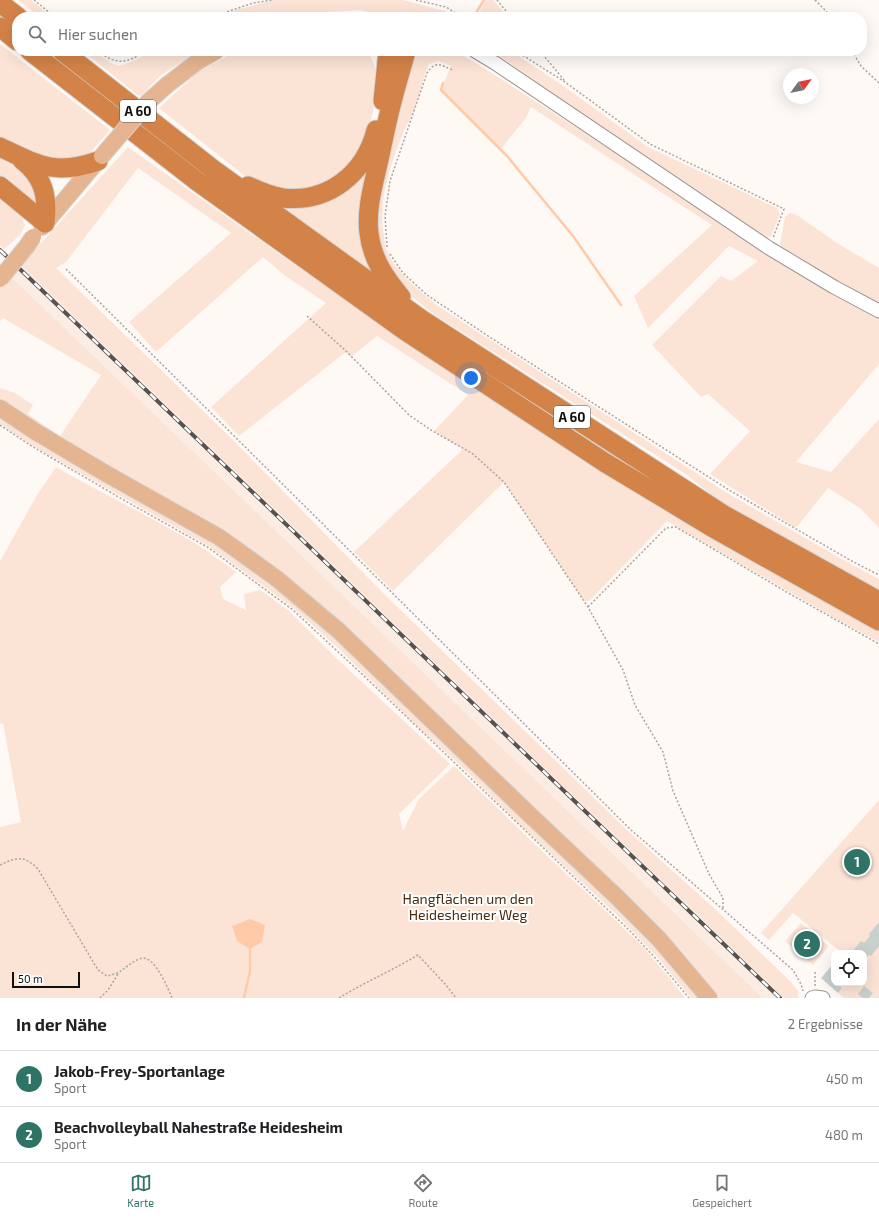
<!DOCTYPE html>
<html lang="de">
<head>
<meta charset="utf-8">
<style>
  :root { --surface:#fff; --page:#f2f2f2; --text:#202124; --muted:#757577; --line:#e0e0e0; --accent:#2f7366 }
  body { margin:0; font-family:"Exo 2",sans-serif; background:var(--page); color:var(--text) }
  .controls { position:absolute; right:12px; bottom:12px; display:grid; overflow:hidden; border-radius:8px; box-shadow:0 4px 16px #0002 }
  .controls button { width:36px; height:36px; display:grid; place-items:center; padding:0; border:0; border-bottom:1px solid var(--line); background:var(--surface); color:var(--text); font:20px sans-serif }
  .compass { position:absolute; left:783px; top:68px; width:36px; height:36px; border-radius:50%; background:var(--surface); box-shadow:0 4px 16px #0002; rotate:57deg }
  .scale { position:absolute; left:12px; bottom:10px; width:68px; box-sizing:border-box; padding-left:4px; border:2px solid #110f0d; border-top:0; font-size:11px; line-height:14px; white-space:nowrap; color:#110f0d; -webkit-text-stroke:3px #fff; paint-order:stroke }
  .you { position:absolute; left:471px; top:378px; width:14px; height:14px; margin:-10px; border:3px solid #fff; border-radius:50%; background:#1a73e8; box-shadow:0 0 0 6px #1a73e833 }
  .badge { display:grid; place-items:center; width:26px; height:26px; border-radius:50%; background:var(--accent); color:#fff; font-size:13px; font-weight:700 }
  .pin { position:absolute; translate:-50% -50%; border:2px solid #fff; box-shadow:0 1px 4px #0006 }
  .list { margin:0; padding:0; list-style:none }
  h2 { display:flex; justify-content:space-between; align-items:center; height:52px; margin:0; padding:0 16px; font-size:17px }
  h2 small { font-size:13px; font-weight:400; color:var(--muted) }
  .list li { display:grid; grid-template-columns:26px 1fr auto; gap:12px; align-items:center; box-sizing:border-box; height:56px; padding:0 16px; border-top:1px solid var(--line) }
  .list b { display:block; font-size:15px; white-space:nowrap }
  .list p { margin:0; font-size:13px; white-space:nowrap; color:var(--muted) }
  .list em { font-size:13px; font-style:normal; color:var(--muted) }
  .icon { flex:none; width:22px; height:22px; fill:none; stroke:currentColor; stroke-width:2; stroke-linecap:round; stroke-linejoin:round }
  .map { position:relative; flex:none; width:879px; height:998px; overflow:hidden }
  .search { position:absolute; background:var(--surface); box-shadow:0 4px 16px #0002; left:12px; right:12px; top:12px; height:44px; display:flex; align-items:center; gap:10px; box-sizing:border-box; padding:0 14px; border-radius:16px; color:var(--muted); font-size:15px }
  .sheet { height:164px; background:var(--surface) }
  nav { display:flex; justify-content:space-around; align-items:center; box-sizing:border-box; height:56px; border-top:1px solid var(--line); background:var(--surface); font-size:11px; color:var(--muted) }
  nav a { display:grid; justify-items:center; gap:2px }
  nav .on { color:var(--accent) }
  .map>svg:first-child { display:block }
  .built { fill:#fbede4 }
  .green { fill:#fbe4d6 }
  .water { fill:#ffcaa8 }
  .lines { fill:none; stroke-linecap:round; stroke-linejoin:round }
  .stream { stroke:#ffcaa8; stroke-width:2.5 }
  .building { fill:#c9d1cf }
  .minor-casing { stroke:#9b9591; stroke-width:15 }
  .major-casing { stroke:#d4d4d3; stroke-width:18 }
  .highway-casing { stroke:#d4d4d3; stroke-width:21 }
  .path { stroke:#a9a5a2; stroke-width:1.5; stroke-dasharray:2 2; stroke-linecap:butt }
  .minor { stroke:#fff; stroke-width:13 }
  .major { stroke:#e5b591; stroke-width:16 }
  .highway { stroke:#d38348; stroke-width:19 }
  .rail-casing { stroke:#565250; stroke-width:4 }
  .rail { stroke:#fff; stroke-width:2.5; stroke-dasharray:8; stroke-linecap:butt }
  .major-bridge-casing { stroke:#d4d4d3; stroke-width:18; stroke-linecap:butt }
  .major-bridge { stroke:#e5b591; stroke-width:16 }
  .labels { text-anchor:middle; stroke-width:4; stroke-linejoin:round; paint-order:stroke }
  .shield { fill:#fff; stroke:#585756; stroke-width:1 }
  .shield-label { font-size:13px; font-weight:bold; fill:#110f0d }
  .park-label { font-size:14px; fill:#4c2a10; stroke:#fff }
</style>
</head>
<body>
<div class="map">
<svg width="879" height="998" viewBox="0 0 879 998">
  <rect width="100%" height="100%" fill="#fff9f5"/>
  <path class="built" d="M21,265l12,11 751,722h-21l-741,-710 -12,-12z"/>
  <path class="green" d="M18,0h13l21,17h-12z
    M273,0h130l42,11 11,6h-56l-41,-7 -47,3 -28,4h-66l14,-6z
    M486,0h7l15,17h-32z
    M0,44l110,86 -25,29 -19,3 -17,-4 -49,-21z
    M83,51h11l17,12 8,3 17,-6 15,-9h47l-38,25 -20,21z
    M238,51h128l3,2 6,14 2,27 -9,39 -8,21 -28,28 -37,11 -44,-12 -92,-73 39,-36 36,-20z
    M414,51h40l17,9 125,80 170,114 45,27 68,37v46l-83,98 35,10 48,-53v109l-18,-19 -33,-21 -32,40 -86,-54 40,-43 -42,-37 -7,3 -49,-52 69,-69 10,5 27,-20 -29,-15 -81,82 -14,-32 78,-71 -42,-27 -139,-91 -5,11 -26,32 -59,-60 10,-24 -12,-5 -10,3c-7,15 -9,32 -15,47 -5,10 -11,20 -14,30 -12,30 -22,64 -16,95 1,5 1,11 3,15 13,26 33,40 54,57l286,185 120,69 32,17v14l-40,-21 -120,-71 -32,-26 -252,-160 -34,-27 -22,-35 -6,-39z
    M488,51h23l51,34 86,62 129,61 3,7 -9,21 -8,3 -161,-109 -96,-70z
    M378,139l-15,81 24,67 -121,-88h53z
    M128,147l174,123 241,164 130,81 206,118v9l-41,-22 -171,-99 -78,80h-5l-80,-119 -111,109 -39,-39 109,-103 -29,-18 34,-36 -91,-59 -26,21 -5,-5 -107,84 -28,-29 115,-104 -42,-28 -21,-18 -107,95 -27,-30 102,-89 -93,-65 -72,94 -10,6 175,170 155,158 241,234 88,79 75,72 8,10v7h-14l-763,-733z
    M0,154l12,7 19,18 10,28 -41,-28z
    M0,194l18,15 7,16 -5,10 -16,14 -4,-4z
    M790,213l7,2 40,28 42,25v38l-93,-52 -6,-10 5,-27z
    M10,276l753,722h-46l-11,-15 -399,-389 -282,-175 -25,-19v-12l15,5 18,12 -5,9 32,22 41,-61 -98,-57 -3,3v-34z
    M0,415l216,127 104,79 295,281 86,96h-10l-32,-39 -43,-45 -98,-91 -58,-58 -38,-34 -86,-85 -43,-38 -24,-18 -59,-43 -177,-101 -33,-22z
    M56,467c47,27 98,51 145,80 12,8 23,17 35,25l-16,15 3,12 23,11 -2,-16 16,-4 29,21 44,44 117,109 -51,50 4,17 16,-32 35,-33 87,84 71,67 31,30 24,28 18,23h-685v-171l21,-5 -18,-99 -3,1v-163l37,-66z
    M879,800v198h-35l-23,-20 13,5h30v-30h-22l-49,-40 -24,27 -8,-7z
    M801,923l28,23 -16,19 -28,-24z"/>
  <path class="water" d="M250,919l15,6 -3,17 -12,7 -13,-8 -5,-15z"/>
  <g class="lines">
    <path class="stream" d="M474,16l10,-16
      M443,83l-2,7 66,66 66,80 48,69
      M244,998l6,-27v-22"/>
  </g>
  <path class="building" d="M879,922v24l-8,10 -2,-1 -5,5v-7h-13l10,-12 3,2 6,-7 -1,-2z
    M834,963v20h2l6,5 -4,5 -17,-15z
    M864,986l9,7 -4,5h-6l-5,-4z"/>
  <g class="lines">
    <g class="minor-casing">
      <path id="minor" d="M475,51l20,12 274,185 65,39 45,24
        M812,998l3,-1 8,1"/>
    </g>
    <g class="major-casing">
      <path id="major" d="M167,85l30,-23 19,-11
        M42,227l58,-69
        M0,408l36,24 69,41 114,64 57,41 63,53 190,183 89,84 41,41 50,59"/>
    </g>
    <g class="highway-casing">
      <path id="highway" d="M0,3l18,14
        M0,27l17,14
        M30,51l168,131 206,148 200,132 111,67 164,92
        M62,51l152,119 207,149 303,196 155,86
        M383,101l5,-50
        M0,147c38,18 55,29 98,14
        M22,160c22,17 26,37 23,63
        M0,186l45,37
        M248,186c11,5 22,10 35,12 45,5 82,-24 93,-68
        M401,297c-16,-19 -29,-38 -32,-64 -3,-23 4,-47 9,-69 5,-22 9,-44 15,-66 4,-16 9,-31 13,-47"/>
    </g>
    <path class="path" d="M34,0l21,17
      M416,0l30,7 16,10
      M497,0l14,17
      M815,0l10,10 5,7
      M212,17l41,-14 19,-3
      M98,51c19,15 29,12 48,0
      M516,51l49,31 85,62 134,65 -11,29
      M540,51l24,29
      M852,51l9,15 18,17
      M387,247l-2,-31 5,-35 37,-108c9,-13 13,-8 26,-3
      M390,254l13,19 24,22 61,41 241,154 119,69 31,16
      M66,269l565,561 162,140 8,14 2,7
      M307,316l39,35 63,64 22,15 42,24 31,28 84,125 35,63 12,35 28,47 10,39 36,83 14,24v12
      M0,425l33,22 96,56 80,45 84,62 70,65 267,256 28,30 31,37
      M588,607l78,-79 10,-1 114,67 89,50
      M0,865c17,-8 24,-10 38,4l60,101 9,6c15,-3 16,-8 28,-15 3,-2 8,-4 12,-2 10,4 21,29 25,39
      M815,972v15
      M100,998l8,-8 10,-16
      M339,998c26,-16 54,-28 79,-43l28,30 10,13"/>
    <use href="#minor" class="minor"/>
    <use href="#major" class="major"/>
    <use href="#highway" class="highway"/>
    <g class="rail-casing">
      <path id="rail" d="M0,250l780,748"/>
    </g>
    <use href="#rail" class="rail"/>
    <g class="major-bridge-casing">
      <path id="major-bridge" d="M102,156l47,-55 18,-16
        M0,279l27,-33 6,-9"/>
    </g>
    <use href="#major-bridge" class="major-bridge"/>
  </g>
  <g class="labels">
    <g class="shield">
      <rect x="120" y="100" width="36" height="22" rx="3"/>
      <rect x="554" y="406" width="36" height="22" rx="3"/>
    </g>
    <g class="shield-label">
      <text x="138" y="116">A 60</text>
      <text x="572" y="422">A 60</text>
    </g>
    <g class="park-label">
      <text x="468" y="904">Hangflächen um den<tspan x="468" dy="16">Heidesheimer Weg</tspan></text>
    </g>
  </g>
</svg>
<div class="controls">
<button><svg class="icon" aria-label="locate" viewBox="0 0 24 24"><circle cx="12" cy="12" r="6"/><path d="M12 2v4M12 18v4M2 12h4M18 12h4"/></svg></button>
</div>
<svg class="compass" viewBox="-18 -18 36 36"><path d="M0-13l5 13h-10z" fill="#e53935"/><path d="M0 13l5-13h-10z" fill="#757577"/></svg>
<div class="scale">50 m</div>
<div class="you"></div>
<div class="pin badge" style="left:857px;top:862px">1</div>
<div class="pin badge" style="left:807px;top:944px">2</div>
<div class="search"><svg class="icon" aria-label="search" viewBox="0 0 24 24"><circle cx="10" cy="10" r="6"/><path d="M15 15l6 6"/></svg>Hier suchen</div>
</div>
<section class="sheet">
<h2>In der Nähe<small>2 Ergebnisse</small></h2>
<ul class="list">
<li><span class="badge">1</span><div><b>Jakob-Frey-Sportanlage</b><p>Sport</p></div><em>450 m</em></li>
<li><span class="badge">2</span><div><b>Beachvolleyball Nahestraße Heidesheim</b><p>Sport</p></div><em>480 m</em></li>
</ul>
</section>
<nav>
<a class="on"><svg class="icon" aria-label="map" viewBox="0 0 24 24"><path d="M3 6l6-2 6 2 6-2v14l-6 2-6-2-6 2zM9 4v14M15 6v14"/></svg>Karte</a>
<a><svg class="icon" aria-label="directions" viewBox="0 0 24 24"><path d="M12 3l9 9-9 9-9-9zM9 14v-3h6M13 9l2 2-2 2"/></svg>Route</a>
<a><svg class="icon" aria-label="saved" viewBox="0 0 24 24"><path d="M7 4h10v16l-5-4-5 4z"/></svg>Gespeichert</a>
</nav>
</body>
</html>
